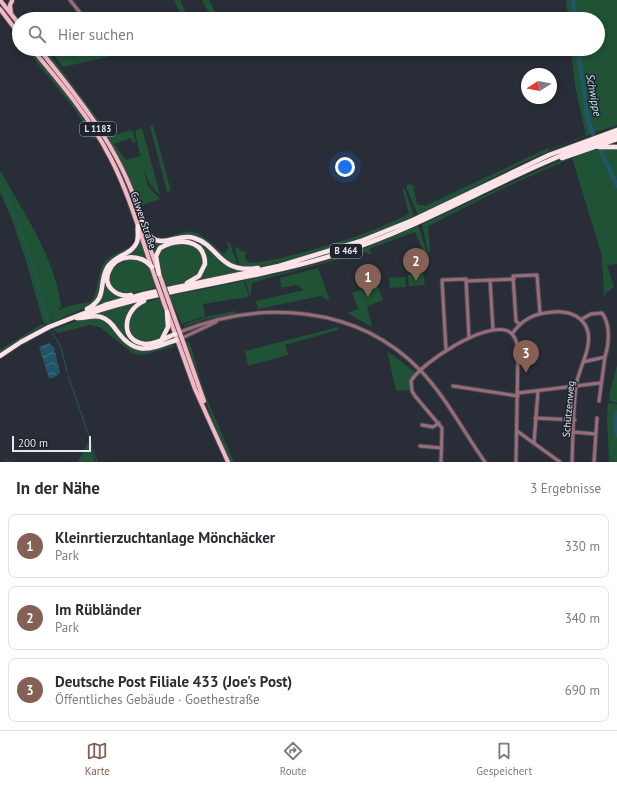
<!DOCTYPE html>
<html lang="de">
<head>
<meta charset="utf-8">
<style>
  :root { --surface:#fff; --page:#f7f7f7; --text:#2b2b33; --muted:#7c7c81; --line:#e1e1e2; --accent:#856055 }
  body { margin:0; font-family:"PT Sans",sans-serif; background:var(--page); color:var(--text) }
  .compass { position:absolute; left:521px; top:68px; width:36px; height:36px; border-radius:50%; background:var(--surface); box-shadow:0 2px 6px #0003; rotate:259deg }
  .scale { position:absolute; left:12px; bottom:10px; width:79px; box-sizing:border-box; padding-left:4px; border:2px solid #e3e6ed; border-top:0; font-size:11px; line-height:14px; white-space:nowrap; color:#e3e6ed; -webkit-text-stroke:3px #1e232d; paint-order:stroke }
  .you { position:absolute; left:345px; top:167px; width:14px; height:14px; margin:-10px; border:3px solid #fff; border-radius:50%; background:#1a73e8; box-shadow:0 0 0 6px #1a73e833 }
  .badge { display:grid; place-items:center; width:26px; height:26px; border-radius:50%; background:var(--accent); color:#fff; font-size:13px; font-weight:700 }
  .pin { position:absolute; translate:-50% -33px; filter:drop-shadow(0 1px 2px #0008) }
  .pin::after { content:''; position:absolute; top:21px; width:14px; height:12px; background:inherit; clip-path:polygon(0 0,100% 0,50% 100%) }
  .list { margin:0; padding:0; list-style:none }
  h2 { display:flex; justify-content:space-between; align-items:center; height:52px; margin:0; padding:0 16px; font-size:17px }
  h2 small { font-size:13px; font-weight:400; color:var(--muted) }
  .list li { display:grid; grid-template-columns:26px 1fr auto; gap:12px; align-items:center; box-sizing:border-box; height:64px; margin:0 8px 8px; padding:0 8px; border:1px solid var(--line); border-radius:8px }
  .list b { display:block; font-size:15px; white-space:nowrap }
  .list p { margin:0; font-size:13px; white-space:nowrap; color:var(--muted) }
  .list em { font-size:13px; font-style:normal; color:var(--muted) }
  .icon { flex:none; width:22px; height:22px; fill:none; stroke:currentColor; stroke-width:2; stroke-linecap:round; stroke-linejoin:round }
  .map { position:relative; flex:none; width:617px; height:462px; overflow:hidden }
  .search { position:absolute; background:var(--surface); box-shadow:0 2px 6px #0003; left:12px; right:12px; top:12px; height:44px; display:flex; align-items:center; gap:10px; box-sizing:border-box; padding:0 14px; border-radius:22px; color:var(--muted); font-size:15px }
  .sheet { height:268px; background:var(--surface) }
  nav { display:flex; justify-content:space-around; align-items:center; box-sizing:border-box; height:56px; border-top:1px solid var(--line); background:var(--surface); font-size:11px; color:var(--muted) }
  nav a { display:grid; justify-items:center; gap:2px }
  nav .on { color:var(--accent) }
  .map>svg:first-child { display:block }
  .green { fill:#205235 }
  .water { fill:url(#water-waves) }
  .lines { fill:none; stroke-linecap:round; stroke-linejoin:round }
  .stream { stroke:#1f5768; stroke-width:1 }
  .river { stroke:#1f5768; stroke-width:4.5 }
  .minor-casing { stroke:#464b54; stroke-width:5 }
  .major-casing { stroke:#464b54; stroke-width:6 }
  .highway-casing { stroke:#464b54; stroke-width:6 }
  .minor { stroke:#9c6c76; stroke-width:3 }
  .major { stroke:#f4b8c3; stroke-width:4 }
  .highway { stroke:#fce3e7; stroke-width:4.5 }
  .major-bridge-casing { stroke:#464b54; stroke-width:6; stroke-linecap:butt }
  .major-bridge { stroke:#f4b8c3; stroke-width:4 }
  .labels { text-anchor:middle; stroke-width:3; stroke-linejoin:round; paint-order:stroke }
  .shield { fill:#1e232d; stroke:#a8acb3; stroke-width:1 }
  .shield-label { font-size:9px; font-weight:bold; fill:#e3e6ed }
  .street-label { font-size:10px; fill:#e3e6ed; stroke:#1e232d }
  .water-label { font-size:11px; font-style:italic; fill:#c5ecf9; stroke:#1e232d }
</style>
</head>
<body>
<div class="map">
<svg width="617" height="462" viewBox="0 0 617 462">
  <defs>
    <pattern id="water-waves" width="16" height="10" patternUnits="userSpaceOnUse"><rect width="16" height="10" fill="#1f5768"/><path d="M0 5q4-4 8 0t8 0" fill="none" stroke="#3f6f7e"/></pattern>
  </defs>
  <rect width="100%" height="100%" fill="#282d37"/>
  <path class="green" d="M174,0h6l9,19h-6z
    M202,0h7l10,19h-8z
    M566,0h51v125c-69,22 -134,58 -199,90l-12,-28 2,-3 5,1 4,19 8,2 123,-58 1,2 37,-15 -11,-49 -4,-37h27v-30h-30z
    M26,49h4l36,45 31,44 -5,1 -16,-28z
    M43,49h3l57,77 6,3 1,5 -5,1z
    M71,49h36l5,7 -49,11 -10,-13z
    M153,125l18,66 -4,1 -17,-66z
    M142,128l18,67c-18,-14 -20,-43 -25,-64z
    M131,130l2,1 3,11 -4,1 -1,-5 -17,6 12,16 14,-4 8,30 12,13 -20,7 13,29c11,9 27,-6 40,-3 12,3 22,15 31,22l5,-6 -3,-7 4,2 8,23 -9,-3 -30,-25 -39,2 -12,-6 -9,-27 -33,-69z
    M608,149h9v115l-10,1 7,22 -7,5 -3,5 -2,-41 -30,-98 -66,29 -78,39 2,26 -2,1 -6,-29 132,-61 37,-13z
    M0,170c24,44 55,87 61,137l-10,10 -1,7 -2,1 -5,-3 -16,-58 -15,-44 -12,-28z
    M402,187l3,3 9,26c-34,15 -68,28 -104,38 -23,7 -46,14 -70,13l-6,-21 8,5 5,1 -2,4 2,6c12,5 96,-21 113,-27 17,-6 33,-14 49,-21z
    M418,225l9,28h-3l-9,-21 -46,17 2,6 -6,-3 -111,30 -2,2 -2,13 -5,-17c60,-10 119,-29 173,-55z
    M140,237l7,22c-33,-10 -58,18 -27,39l-24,7c9,-12 6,-26 13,-38 5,-8 14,-10 21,-15 6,-4 7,-10 10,-15z
    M182,238c19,-1 26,14 39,24 6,4 15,7 22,9l-47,10c2,-3 6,-6 8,-9 3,-5 3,-11 2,-16 -7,-24 -48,-20 -51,-1l-4,-11 1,-4 10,2z
    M180,242h8l13,9c1,4 3,9 2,13 -1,17 -24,20 -37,22l-9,-31 3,-6z
    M131,246l-18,12 -14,39 -8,8 -40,18c-2,-16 28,-19 40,-21 8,-12 6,-28 13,-39 5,-8 19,-12 27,-17z
    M132,259c17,2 20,14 24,29l-33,7c-3,-2 -8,-5 -11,-8 -12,-14 8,-26 20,-28z
    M318,268l12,33 -9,-5 -63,13 -2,-8 48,-11 -8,-5 -15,3 -1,-10z
    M423,271l2,14 -16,1 -1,-11z
    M405,277l1,10 -16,1 -1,-10z
    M244,281l5,16 -46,7 2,12 -23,8 -13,-28z
    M376,281l7,19 -16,6 5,21 -25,-14 11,-4 -6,-16 11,-4 -2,-3z
    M160,298l7,29 -8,12 -15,3 -12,-6 -4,-15 11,-16z
    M136,302c-2,3 -6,6 -8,10 -9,14 3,23 12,32l29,-4 -17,6 -11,1 -12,-4 -15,-17 -20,-11z
    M235,311l1,4 -30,4 -22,8v-2l21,-8z
    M94,317c40,12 18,49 78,27h1v3l-31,8 -10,-2 -32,-26 -11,-2 -31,8 -5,-3 29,-11z
    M42,324l4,1 -46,28v-3z
    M338,327v3l-53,15 3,10 -40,11 -3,-15z
    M187,340l3,4 16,53 28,65h-4l-24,-59 -5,-22 -13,-33z
    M387,351l29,22 -5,7 -2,10 -13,1z
    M617,365v38l-7,-2 -1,-5z
    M608,403l9,1v58h-8l-2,-46z
    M89,441l6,21h-17z"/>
  <path class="water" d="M49,343l5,4 6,26 -7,5h-4l-10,-31z"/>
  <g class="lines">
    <path class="stream" d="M0,182l16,36 16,46 17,62
      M50,329l11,18 6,25
      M68,375l21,61
      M89,439l8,23
      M5,459l5,3"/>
    <path class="river" d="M573,0l2,19
      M578,49l9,66 5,17 25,54
      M617,413l-1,12 1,11"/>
    <g class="minor-casing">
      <path id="minor" d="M70,0l15,19
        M490,280l3,50
        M466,281l48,-2
        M582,319l9,-5 11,-1c9,12 7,31 3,44l-22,5
        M519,324l-3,-3 -3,-45 24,-1 3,39
        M180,332c81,-33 177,-27 240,38 26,27 43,61 65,92
        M512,334c10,-15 23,-21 41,-22 21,-2 39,9 35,33 -2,14 -10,27 -12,41 -3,25 -3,51 -4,76
        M182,338l34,-16
        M446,350l-4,-70 24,-1 3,59
        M453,386l65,10
        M518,393l82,-10
        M599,401l6,-44
        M535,418l40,2
        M422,425l11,2 6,-4
        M517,431l43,31
        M574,432l21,2
        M534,443l4,-52
        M420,446l22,2
        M441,462l1,-34 -27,-32 -3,-5 -1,-10c11,-19 75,-60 97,-50 7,3 9,11 10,18l-2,113
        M594,462l3,-44"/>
    </g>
    <g class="major-casing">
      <path id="major" d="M0,0l19,24
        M0,9l19,25
        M11,13l-1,-8 2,-4
        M32,49c29,34 58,69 78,108 21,40 32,84 47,126
        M39,49c39,48 81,100 99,160
        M144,231l18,51
        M169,302l35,99
        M164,303l31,86 33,73"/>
    </g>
    <g class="highway-casing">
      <path id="highway" d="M599,147h18
        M562,158l55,-19
        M137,208c5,9 6,25 15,30 12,9 28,-5 42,0 26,8 24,36 64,30
        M159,274l-3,-18 4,-8c17,-10 45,-10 45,16l-6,12 -12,7
        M131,295c-14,3 -29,-9 -22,-24 8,-18 32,-17 43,-4
        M144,301c-21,9 -25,40 1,43 10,1 21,-6 30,-10
        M87,309c21,-11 11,-24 20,-41 7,-13 25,-13 30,-26 2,-6 0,-11 1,-16
        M85,315c85,-29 176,-35 261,-64 93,-31 177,-87 271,-116
        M77,318c8,1 16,-4 24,-1 7,2 12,8 16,14 19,26 33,18 59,9
        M162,339l6,-12 -1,-15
        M0,356l21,-14 28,-15 56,-22 39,-11 135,-28 82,-25 52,-21 136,-65 68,-25"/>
    </g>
    <use href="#minor" class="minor"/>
    <use href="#major" class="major"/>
    <use href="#highway" class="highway"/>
    <g class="major-bridge-casing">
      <path id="major-bridge" d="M162,282l7,20
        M157,283l7,20"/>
    </g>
    <use href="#major-bridge" class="major-bridge"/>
  </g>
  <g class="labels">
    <g class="shield">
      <rect x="80" y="122" width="36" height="14" rx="3"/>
      <rect x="330" y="244" width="32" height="14" rx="3"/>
    </g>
    <g class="shield-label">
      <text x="98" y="132">L 1183</text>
      <text x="346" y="254">B 464</text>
    </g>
    <g class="street-label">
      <text transform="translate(144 220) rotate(71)" y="4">Calwer Straße</text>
      <text transform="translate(568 409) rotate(-85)" y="4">Schützenweg</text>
    </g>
    <g class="water-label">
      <text transform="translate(594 95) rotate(80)" y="4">Schwippe</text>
    </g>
  </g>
</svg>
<svg class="compass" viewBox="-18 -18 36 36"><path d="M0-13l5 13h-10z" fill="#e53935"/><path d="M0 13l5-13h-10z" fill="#7c7c81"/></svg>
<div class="scale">200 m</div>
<div class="you"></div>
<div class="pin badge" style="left:368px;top:297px">1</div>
<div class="pin badge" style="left:416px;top:281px">2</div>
<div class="pin badge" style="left:526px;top:373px">3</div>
<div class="search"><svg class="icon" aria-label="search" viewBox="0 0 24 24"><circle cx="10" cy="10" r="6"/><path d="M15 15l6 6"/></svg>Hier suchen</div>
</div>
<section class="sheet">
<h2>In der Nähe<small>3 Ergebnisse</small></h2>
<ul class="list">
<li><span class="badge">1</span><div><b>Kleinrtierzuchtanlage Mönchäcker</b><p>Park</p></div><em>330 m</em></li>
<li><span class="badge">2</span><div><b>Im Rübländer</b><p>Park</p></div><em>340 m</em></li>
<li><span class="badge">3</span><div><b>Deutsche Post Filiale 433 (Joe's Post)</b><p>Öffentliches Gebäude · Goethestraße</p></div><em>690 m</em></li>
</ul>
</section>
<nav>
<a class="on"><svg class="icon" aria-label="map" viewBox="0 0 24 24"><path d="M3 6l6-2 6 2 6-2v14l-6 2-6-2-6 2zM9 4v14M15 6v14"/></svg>Karte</a>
<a><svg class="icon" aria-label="directions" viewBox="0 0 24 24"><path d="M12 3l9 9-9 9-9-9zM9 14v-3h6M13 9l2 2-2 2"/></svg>Route</a>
<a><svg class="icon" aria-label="saved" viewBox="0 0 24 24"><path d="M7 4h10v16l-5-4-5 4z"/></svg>Gespeichert</a>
</nav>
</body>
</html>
